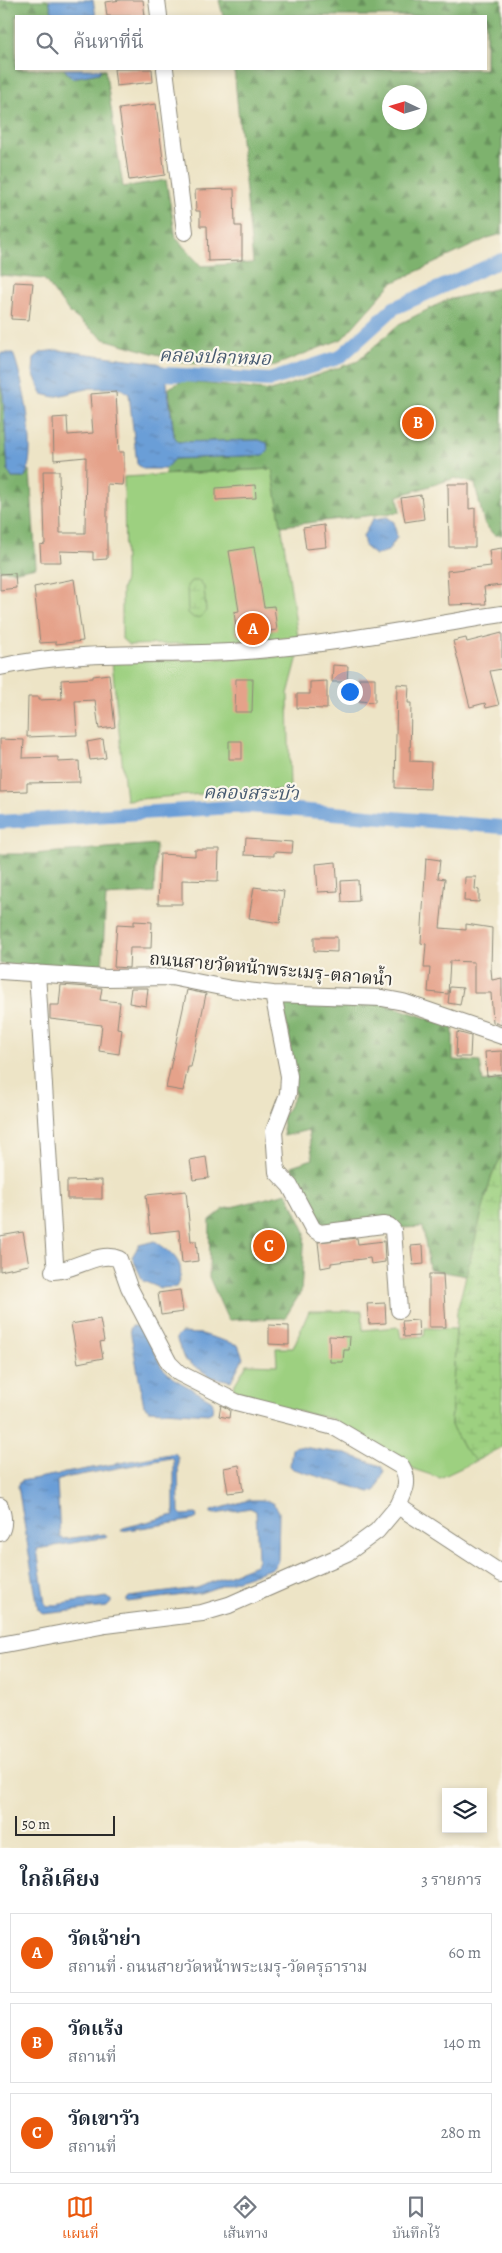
<!DOCTYPE html>
<html lang="th">
<head>
<meta charset="utf-8">
<style>
  :root { --surface:#fff; --page:#f6f6f7; --text:#1f2937; --muted:#747a83; --line:#e0e1e3; --accent:#ea580c }
  body { margin:0; font-family:Alegreya,"Noto Serif Thai",serif; background:var(--page); color:var(--text) }
  .controls { position:absolute; right:15px; bottom:15px; display:grid; overflow:hidden; border-radius:0px; box-shadow:0 2px 8px #0003 }
  .controls button { width:45px; height:45px; display:grid; place-items:center; padding:0; border:0; border-bottom:1px solid var(--line); background:var(--surface); color:var(--text); font:25px sans-serif }
  .compass { position:absolute; left:382px; top:85px; width:45px; height:45px; border-radius:50%; background:var(--surface); box-shadow:0 2px 8px #0003; rotate:274deg }
  .scale { position:absolute; left:15px; bottom:12px; width:100px; box-sizing:border-box; padding-left:5px; border:2px solid #2b2b2b; border-top:0; font-size:14px; line-height:18px; white-space:nowrap; color:#2b2b2b; -webkit-text-stroke:4px #fbf7ec; paint-order:stroke }
  .you { position:absolute; left:349px; top:691px; width:18px; height:18px; margin:-12px; border:4px solid #fff; border-radius:50%; background:#1a73e8; box-shadow:0 0 0 8px #1a73e833 }
  .badge { display:grid; place-items:center; width:32px; height:32px; border-radius:50%; background:var(--accent); color:#fff; font-size:16px; font-weight:700 }
  .pin { position:absolute; translate:-50% -50%; border:2px solid #fff; box-shadow:0 1px 5px #0006 }
  .list { margin:0; padding:0; list-style:none }
  h2 { display:flex; justify-content:space-between; align-items:center; height:65px; margin:0; padding:0 20px; font-size:21px }
  h2 small { font-size:16px; font-weight:400; color:var(--muted) }
  .list li { display:grid; grid-template-columns:32px 1fr auto; gap:15px; align-items:center; box-sizing:border-box; height:80px; margin:0 10px 10px; padding:0 10px; border:1px solid var(--line); border-radius:0px }
  .list b { display:block; font-size:19px; white-space:nowrap }
  .list p { margin:0; font-size:16px; white-space:nowrap; color:var(--muted) }
  .list em { font-size:16px; font-style:normal; color:var(--muted) }
  .icon { flex:none; width:28px; height:28px; fill:none; stroke:currentColor; stroke-width:2; stroke-linecap:round; stroke-linejoin:round }
  .map { position:relative; flex:none; width:502px; height:1848px; overflow:hidden }
  .search { position:absolute; background:var(--surface); box-shadow:0 2px 8px #0003; left:15px; right:15px; top:15px; height:55px; display:flex; align-items:center; gap:12px; box-sizing:border-box; padding:0 18px; border-radius:0px; color:var(--muted); font-size:19px }
  .sheet { height:335px; background:var(--surface) }
  nav { display:flex; justify-content:space-around; align-items:center; box-sizing:border-box; height:70px; border-top:1px solid var(--line); background:var(--surface); font-size:14px; color:var(--muted) }
  nav a { display:grid; justify-items:center; gap:2px }
  nav .on { color:var(--accent) }
  .map>svg:first-child { display:block }
  .green { fill:#9dd080; stroke:#647e56 }
  .forest { fill:url(#forest-firs); stroke:#546e4c; fill-rule:evenodd }
  .wetland { fill:url(#wetland-marsh); stroke:#647e56 }
  .water { fill:url(#water-ripples); stroke:#4b6481 }
  .lines { fill:none; stroke-linecap:round; stroke-linejoin:round }
  .canal { stroke:#6b9ed7; stroke-width:14 }
  .building { fill:#e5a28a }
  .minor-casing { stroke:#8c8878; stroke-width:18 }
  .minor { stroke:#fff; stroke-width:16 }
  .labels { text-anchor:middle; stroke-width:4.5; stroke-linejoin:round; paint-order:stroke }
  .street-label { font-size:18px; fill:#2b2b2b; stroke:#fbf7ec }
  .water-label { font-size:19px; font-style:italic; fill:#455970; stroke:#fbf7ec }
</style>
</head>
<body>
<div class="map">
<svg width="502" height="1848" viewBox="0 0 502 1848">
  <defs>
    <pattern id="forest-firs" width="22" height="20" patternUnits="userSpaceOnUse" patternTransform="scale(1.25)"><rect width="22" height="20" fill="#7eb26e"/><path d="M5 1l3.5 6h-7zM16 11l3.5 6h-7z" fill="#67915b"/></pattern>
    <pattern id="wetland-marsh" width="20" height="14" patternUnits="userSpaceOnUse" patternTransform="scale(1.25)"><rect width="20" height="14" fill="#9dd080"/><path d="M1 5h8M5 5V1M11 12h8M15 12V8" fill="none" stroke="#87b36f"/></pattern>
    <pattern id="water-ripples" width="26" height="14" patternUnits="userSpaceOnUse" patternTransform="scale(1.25)"><rect width="26" height="14" fill="#6b9ed7"/><path d="M2 4q2-2 4 0t4 0M15 11q2-2 4 0t4 0" fill="none" stroke="#5881af"/></pattern>
  </defs>
  <rect width="100%" height="100%" fill="#fbf7ec"/>
  <filter id="ink" filterUnits="userSpaceOnUse"><feTurbulence type="fractalNoise" baseFrequency=".02" numOctaves="2"/><feDisplacementMap in="SourceGraphic" scale="10" xChannelSelector="R" yChannelSelector="G"/><feConvolveMatrix kernelMatrix="1 2 1 2 8 2 1 2 1" color-interpolation-filters="sRGB"/></filter>
  <filter id="wash" filterUnits="userSpaceOnUse"><feTurbulence type="fractalNoise" baseFrequency=".0096" numOctaves="4" result="noise"/><feDisplacementMap in="SourceGraphic" scale="20" xChannelSelector="R" yChannelSelector="G"/><feGaussianBlur stdDeviation="1.12" result="paint"/><feColorMatrix in="noise" values="0 0 0 0 0 0 0 0 0 0 0 0 0 0 0 0 0 1.4 0 .05"/><feComposite in="paint" operator="in"/></filter>
  <g filter="url(#wash)">
    <rect width="100%" height="100%" fill="#ede4c6"/>
    <path class="green" d="M273,469l25,168 -89,6 -80,2 -7,-6v-49l3,-11 -1,-102z
      M298,656l-10,38 2,96 -49,1 -115,9 -14,-138z
      M309,1311h53l1,19 36,-3 2,11 23,-2 1,-8 31,1 -5,96 13,24 12,12 -36,17 -24,-8 -84,-51 -93,-21 -6,-11 14,-23 30,1 -1,-17h17z"/>
    <path class="forest" d="M0,0h49l4,16h-37v53h48l8,9 27,-5 2,-4h4l18,118 43,-7 10,58 25,28 52,-3 -19,-194h252v-53h-263l-4,-16h283v234l-14,4 -96,45 -50,56 -74,29 -81,-5 -83,-24 -34,-26 -26,-34 -44,-4zM390,92h30v30h-30z
      M502,287v248h-8l-10,-12 -9,-39 -20,-6 -57,18 2,16 -119,14 -9,-57 -106,5 -1,-5 8,-10 90,-4 -4,-15 -81,2 -4,-6 -5,-48 13,-7 89,10 87,-30 41,-37 48,-24z
      M0,382l3,12 5,77 4,7h12l6,-8 6,97 -19,4 -17,-1z
      M156,844l-2,49 -48,3 -4,74 -102,-6v-110h34z
      M280,999l102,4 71,24v33l27,2 3,20 19,-3v76l-11,23 -25,98 -37,-7 -6,-42 -22,1 -16,-9 -59,7 -10,-3 -25,-57 22,-7 -5,-29 -24,6 -2,-18 13,-23 -6,-62z
      M287,1193l18,39 -4,60 -16,26 -57,2 -19,-43 1,-57 14,-11z"/>
    <path class="wetland" d="M191,581h9l4,6 2,24 -5,6 -7,1 -6,-5 -1,-27z
      M502,1155v292l-26,14 -12,-12 -13,-24 6,-114 34,-133z"/>
    <path class="water" d="M49,0h44l3,16h-43z
      M64,69h37l-2,4 -27,5z
      M57,350l101,13 7,5 9,68 4,6 81,-2 8,3 1,8 -4,4 -90,4 -9,10h-22l-6,-5 -8,-70 -9,-6h-30l-36,9 -12,-3 -9,-22 1,-14 8,-6z
      M2,353h11c10,25 26,103 11,125h-12l-4,-7 -5,-77 -3,-12v-28z
      M387,517l7,5 3,15 -9,14 -13,4 -10,-8 -2,-11 10,-17z
      M155,1241c18,13 34,23 21,46l-16,1 -17,-7 -11,-24 7,-12z
      M132,1326h9l3,2 17,38 12,12 38,22 2,3 -1,9 -4,2 -59,-4 -5,-4 -14,-77z
      M181,1333l21,1 36,11 5,13 -12,23 -20,-4 -27,-18 -8,-21z
      M296,1446l50,8 35,12 3,6 -9,19 -5,1 -77,-23 -3,-3 2,-17z
      M175,1453l3,4 1,55 3,3 14,-1 1,4 -4,2 -72,11 2,-3 51,-13v-54l-3,-3 -107,20 -7,3 3,56 3,2 42,-5 2,3 -70,12 8,55 3,2 59,-9 4,3v3l-4,4 -64,7 -5,-5 -20,-123 3,-5z
      M249,1500c13,0 24,-2 30,12l-1,48 -5,8 -73,25 -73,9v-3l2,-2 68,-9 58,-23 3,-5 -2,-49 -6,-3 -35,6 -4,-1v-2z"/>
    <g class="lines">
      <path class="canal" d="M147,373l123,7 70,-23 54,-49 108,-48
        M0,822l248,-16 254,21"/>
    </g>
    <g id="blocks">
      <path class="building" d="M122,0h21l2,16h-38l-2,-14z
        M114,69h38l1,13 -37,4z
        M156,104l9,71 -36,5 -10,-71z
        M234,189l1,37h7v34l-34,1 -1,-35h-7v-15h-4l-1,-21z
        M14,282l19,1 -4,37 -18,-1z
        M116,392l3,60h5v18l-2,15 -15,-1v75l-14,1v-8l-33,-1 1,11h-20l-1,-17 5,-1 -2,-73h16l1,62h25l1,-76 -32,3 -1,-42 14,-1 1,18 25,-2 -3,-39z
        M448,484h21v25l6,-1v39h-26z
        M255,485l1,13 -40,2v-12z
        M421,495l3,24 -19,3 -4,-24z
        M324,525l2,22 -20,2 -3,-21z
        M254,547l10,60 10,-1 3,24 -40,5 -3,-23 5,-1 -10,-60z
        M502,548v37l-18,2 2,17 -37,1 -2,-34 44,-5 -2,-16z
        M15,573l1,15 -16,2v-16z
        M74,579l9,62 -27,3v-2l-16,1 -6,-56z
        M502,633v36l-12,2 9,34 -13,3 -1,-5 -15,4 -17,-66 13,-3 1,4z
        M333,665l15,1 -1,16h-15z
        M109,674l6,53 -16,2 -4,-29 -20,1 2,34 -50,2 1,-40h11v3l23,-1 -1,-19 32,-2v-2z
        M359,678h16v24l-16,-1z
        M236,679h17l-1,33h-17z
        M327,681v28l-30,-1v-14h13v-12z
        M397,684l12,1 -1,18h3l-1,58 21,1 -1,27 -35,-1z
        M0,739l24,1 -1,18 35,-1v5l21,-1 1,21 -53,1v8l-27,1z
        M103,739l3,19 -16,2 -3,-18z
        M229,741h13v18h-13z
        M245,838l48,3 -1,12 -18,-1v4l-30,-1z
        M195,850h24l-1,31 -36,-1v24h-24l2,-50 35,2z
        M426,858l14,2 -2,18 7,1 -5,49 26,2v-6l26,4 -1,41 1,11 10,-2v47l-9,-3 -2,-29h-17v-31l-24,-1 -2,33 -20,-2 2,-24h-6l2,-24 -5,-1z
        M336,862l2,29 -20,1 -2,-28z
        M465,877h11l-1,12 4,1v12l-15,-1z
        M358,880l1,21 -17,1 -1,-21z
        M254,887l30,4 -4,32 -31,-5z
        M134,921l18,1 -1,26h-21l-1,20 -15,-1 3,-43 17,1z
        M314,937h23v15l-23,-1z
        M61,985l41,3 -2,12 20,2 -3,26 5,1 -3,25 -20,-3 3,-26 -52,-6v-14h9z
        M450,987l13,1 -3,17 -12,-2z
        M131,988h17l-2,18 -17,-3z
        M187,990l19,4 -15,73h-3l-5,24 -17,-3z
        M457,1032l14,4 -1,21h-14z
        M502,1051v23l-15,2 -2,-24z
        M206,1157l3,21 -16,2 -3,-20z
        M102,1180v19h-35v-18z
        M186,1191l5,50h5l2,20 -16,2 -3,-33 -29,3 -4,-38z
        M23,1232l6,33 -29,6v-35z
        M357,1238l1,6 26,-3 1,21 -14,2 -1,-6 -39,5v3l-10,2 -3,-26z
        M423,1245l1,19 -11,1 -2,-19z
        M429,1274h14l3,53h-17z
        M180,1290l3,22 -22,3 -3,-22z
        M385,1303l1,20 -17,1 -2,-20z
        M100,1319l4,22 -4,1 3,16 -25,5 -7,-39z
        M418,1320l1,16 -15,1 -2,-16z
        M269,1325l20,1v19l-20,-1z
        M329,1336l21,1 -1,13h-5l-1,12h-13z
        M221,1405l9,5 -1,8 -10,-2z
        M239,1465l4,26 -15,2 -4,-25z"/>
    </g>
  </g>
  <g filter="url(#ink)">
    <use href="#blocks" fill-opacity="0" stroke="#8c8878" stroke-width="1"/>
    <g class="lines">
      <g class="minor-casing">
        <path id="minor" d="M157,0l2,16
          M165,69l20,163
          M0,667c73,-17 156,-11 231,-15 91,-5 181,-24 271,-38
          M0,971l106,7 65,-1 60,12 42,5 109,4 21,4 99,34
          M37,973l18,289
          M273,994l16,82 -1,18 -14,37 3,41 13,14 23,43 7,4 63,-8 6,1 4,4 6,80
          M53,1271c22,0 45,-21 66,-12l10,28 40,76 10,10 57,29 98,25 68,40c8,14 3,25 -4,39
          M0,1506c3,8 5,19 0,27
          M0,1645l106,-20 96,-12 27,-8 118,-52 30,-22 21,-25 104,68"/>
      </g>
      <use href="#minor" class="minor"/>
    </g>
  </g>
  <g class="labels">
    <g class="street-label">
      <text transform="translate(271 969) rotate(5)" y="6">ถนนสายวัดหน้าพระเมรุ-ตลาดน้ำ</text>
    </g>
    <g class="water-label">
      <text transform="translate(215 356) rotate(2)" y="7">คลองปลาหมอ</text>
      <text transform="translate(251 792) rotate(1)" y="7">คลองสระบัว</text>
    </g>
  </g>
</svg>
<div class="controls">
<button><svg class="icon" aria-label="layers" viewBox="0 0 24 24"><path d="M12 4l9 5-9 5-9-5zM3 14l9 5 9-5"/></svg></button>
</div>
<svg class="compass" viewBox="-18 -18 36 36"><path d="M0-13l5 13h-10z" fill="#e53935"/><path d="M0 13l5-13h-10z" fill="#747a83"/></svg>
<div class="scale">50 m</div>
<div class="you"></div>
<div class="pin badge" style="left:253px;top:629px">A</div>
<div class="pin badge" style="left:418px;top:423px">B</div>
<div class="pin badge" style="left:269px;top:1246px">C</div>
<div class="search"><svg class="icon" aria-label="search" viewBox="0 0 24 24"><circle cx="10" cy="10" r="6"/><path d="M15 15l6 6"/></svg>ค้นหาที่นี่</div>
</div>
<section class="sheet">
<h2>ใกล้เคียง<small>3 รายการ</small></h2>
<ul class="list">
<li><span class="badge">A</span><div><b>วัดเจ้าย่า</b><p>สถานที่ · ถนนสายวัดหน้าพระเมรุ-วัดครุธาราม</p></div><em>60 m</em></li>
<li><span class="badge">B</span><div><b>วัดแร้ง</b><p>สถานที่</p></div><em>140 m</em></li>
<li><span class="badge">C</span><div><b>วัดเขาวัว</b><p>สถานที่</p></div><em>280 m</em></li>
</ul>
</section>
<nav>
<a class="on"><svg class="icon" aria-label="map" viewBox="0 0 24 24"><path d="M3 6l6-2 6 2 6-2v14l-6 2-6-2-6 2zM9 4v14M15 6v14"/></svg>แผนที่</a>
<a><svg class="icon" aria-label="directions" viewBox="0 0 24 24"><path d="M12 3l9 9-9 9-9-9zM9 14v-3h6M13 9l2 2-2 2"/></svg>เส้นทาง</a>
<a><svg class="icon" aria-label="saved" viewBox="0 0 24 24"><path d="M7 4h10v16l-5-4-5 4z"/></svg>บันทึกไว้</a>
</nav>
</body>
</html>
